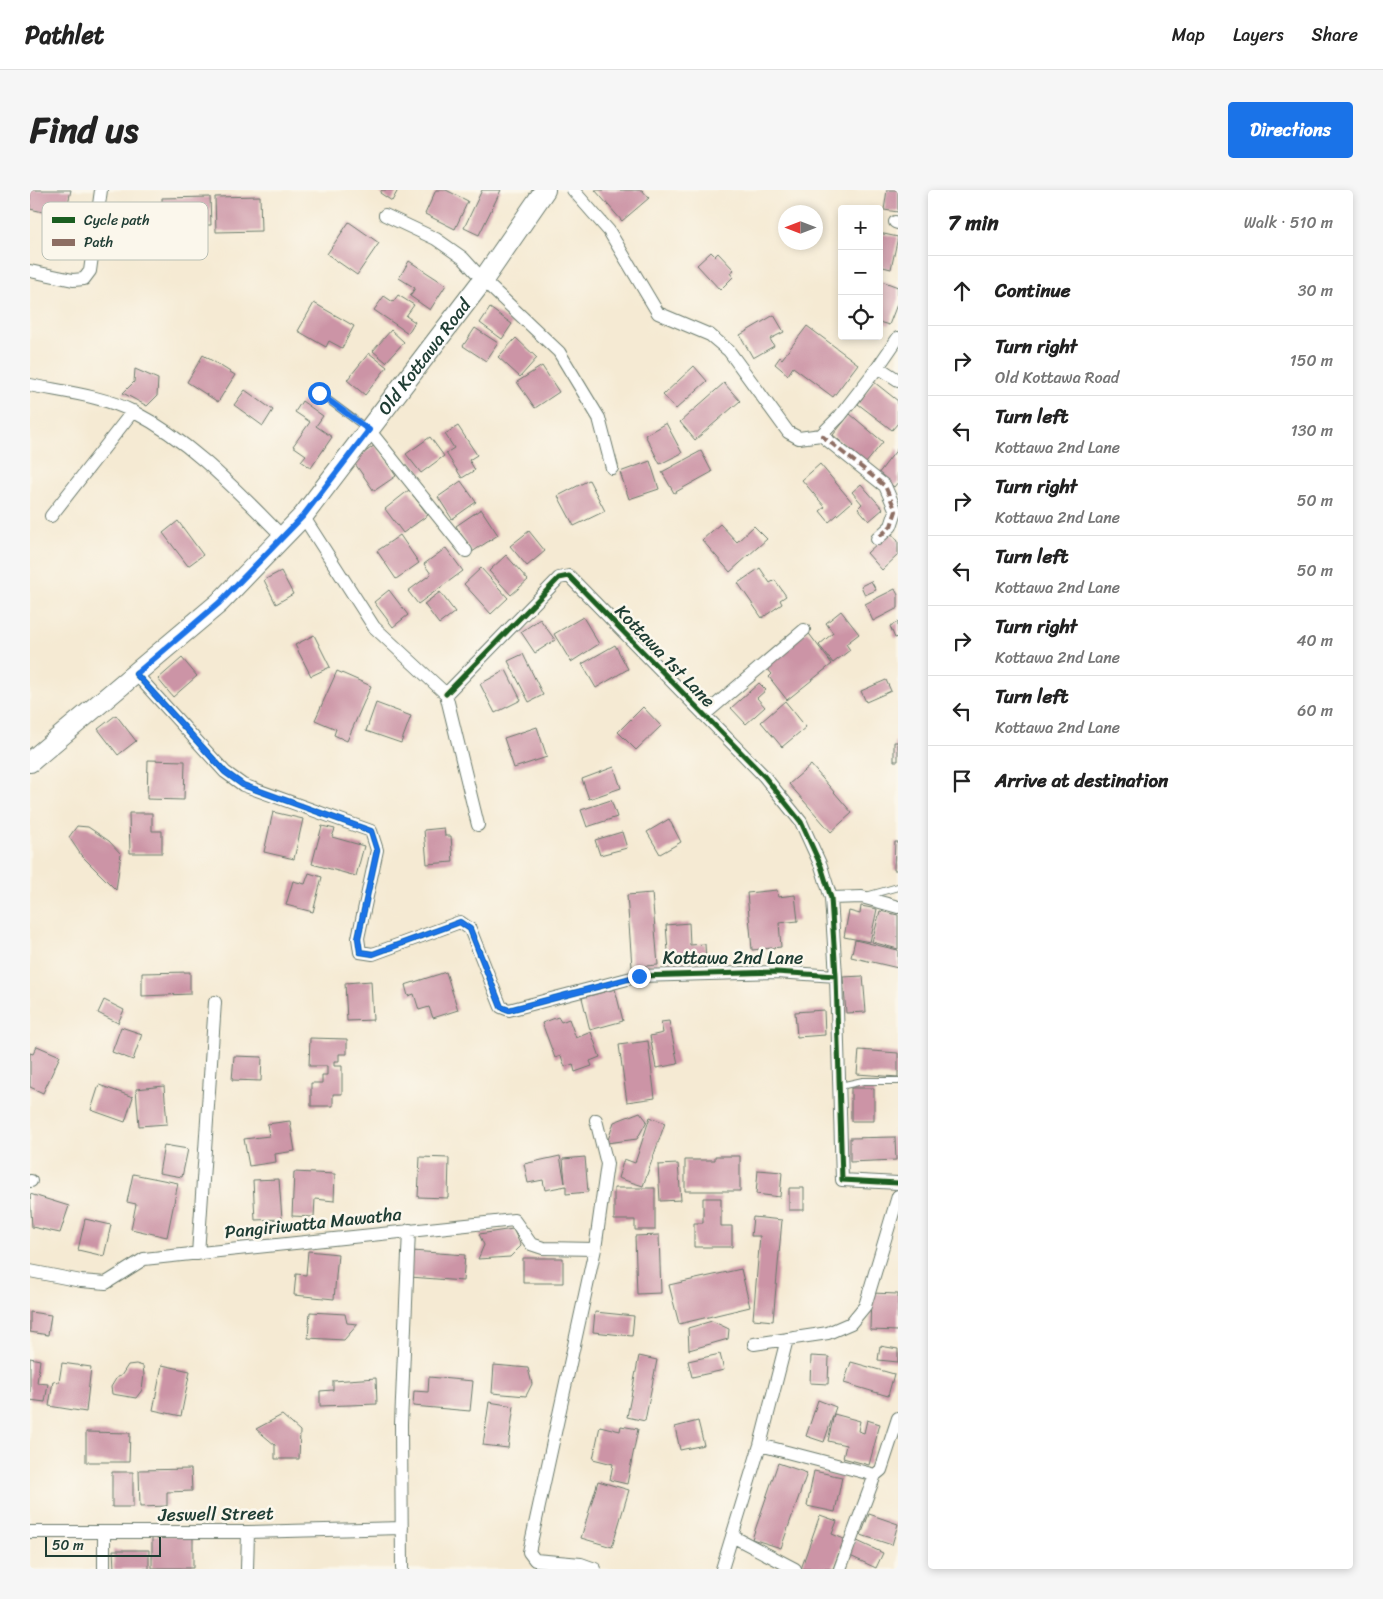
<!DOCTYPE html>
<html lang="en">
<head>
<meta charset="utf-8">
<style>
  :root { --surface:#fff; --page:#f6f6f6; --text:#222; --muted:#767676; --line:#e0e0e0; --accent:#1a73e8 }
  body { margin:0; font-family:Sriracha,sans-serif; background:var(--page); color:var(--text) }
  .controls { position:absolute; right:15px; top:15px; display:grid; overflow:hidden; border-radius:5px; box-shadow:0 2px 8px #0003 }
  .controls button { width:45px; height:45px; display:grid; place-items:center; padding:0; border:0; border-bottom:1px solid var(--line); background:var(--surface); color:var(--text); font:25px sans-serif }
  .compass { position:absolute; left:748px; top:15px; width:45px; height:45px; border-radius:50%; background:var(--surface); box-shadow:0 2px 8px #0003; rotate:270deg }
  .scale { position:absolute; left:15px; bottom:12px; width:116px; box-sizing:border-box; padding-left:5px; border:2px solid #1f3d34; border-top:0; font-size:14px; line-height:18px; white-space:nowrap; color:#1f3d34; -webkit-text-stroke:4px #fbf7ec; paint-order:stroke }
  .stop { position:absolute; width:15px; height:15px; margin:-11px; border:4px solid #1a73e8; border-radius:50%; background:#fff }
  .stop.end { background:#1a73e8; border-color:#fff; box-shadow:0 1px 5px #0008 }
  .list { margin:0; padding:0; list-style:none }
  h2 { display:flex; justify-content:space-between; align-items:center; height:65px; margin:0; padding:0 20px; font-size:21px }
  h2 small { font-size:16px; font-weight:400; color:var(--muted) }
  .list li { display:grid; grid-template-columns:32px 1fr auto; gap:15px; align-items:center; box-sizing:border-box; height:70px; padding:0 20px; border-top:1px solid var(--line) }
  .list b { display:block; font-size:19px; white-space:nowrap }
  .list p { margin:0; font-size:16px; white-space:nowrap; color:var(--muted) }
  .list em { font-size:16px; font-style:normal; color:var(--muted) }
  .icon { flex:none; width:28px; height:28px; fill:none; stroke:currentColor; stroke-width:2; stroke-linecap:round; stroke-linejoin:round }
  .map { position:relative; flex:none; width:868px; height:1379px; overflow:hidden; border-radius:5px }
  header { display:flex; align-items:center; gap:30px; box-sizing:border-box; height:70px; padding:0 25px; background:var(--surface); border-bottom:1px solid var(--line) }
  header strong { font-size:24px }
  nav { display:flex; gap:28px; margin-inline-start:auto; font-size:18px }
  .intro { display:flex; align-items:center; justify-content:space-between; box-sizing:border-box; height:120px; padding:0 30px }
  h1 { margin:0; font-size:35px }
  .button { padding:12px 22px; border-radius:5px; background:var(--accent); color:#fff; font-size:18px; font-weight:700 }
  main { display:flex; gap:30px; padding:0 30px }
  aside { flex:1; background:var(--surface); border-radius:5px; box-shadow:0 2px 8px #0003 }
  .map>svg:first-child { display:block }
  .building { fill:#cc94a6 }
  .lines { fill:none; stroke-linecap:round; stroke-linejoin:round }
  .lane-casing { stroke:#6a7a6c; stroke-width:8 }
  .street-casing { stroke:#6a7a6c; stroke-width:14 }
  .primary-casing { stroke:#6a7a6c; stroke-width:22 }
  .lane { stroke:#fff; stroke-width:6 }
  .street { stroke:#fff; stroke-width:12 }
  .primary { stroke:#fff; stroke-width:20 }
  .quiet { stroke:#8d6e63; stroke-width:4; stroke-dasharray:8 4; stroke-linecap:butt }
  .cycleway-casing { stroke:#fbf7ec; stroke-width:8 }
  .cycleway { stroke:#1b5e20; stroke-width:5 }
  .route { stroke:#1a73e8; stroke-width:6 }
  .labels { text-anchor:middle; stroke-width:5; stroke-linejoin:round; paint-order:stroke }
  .street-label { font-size:18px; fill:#1f3d34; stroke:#fbf7ec }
  .key { fill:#fbf7ec; stroke:#b9bfb5; stroke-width:1 }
  .key-label { font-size:14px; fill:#1f3d34 }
</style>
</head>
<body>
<header>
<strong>Pathlet</strong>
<nav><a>Map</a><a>Layers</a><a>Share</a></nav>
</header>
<div class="intro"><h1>Find us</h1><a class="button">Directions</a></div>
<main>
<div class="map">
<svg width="868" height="1379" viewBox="0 0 868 1379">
  <rect width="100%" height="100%" fill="#fbf7ec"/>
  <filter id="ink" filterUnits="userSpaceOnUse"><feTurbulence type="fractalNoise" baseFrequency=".02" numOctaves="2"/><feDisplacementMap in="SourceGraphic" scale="10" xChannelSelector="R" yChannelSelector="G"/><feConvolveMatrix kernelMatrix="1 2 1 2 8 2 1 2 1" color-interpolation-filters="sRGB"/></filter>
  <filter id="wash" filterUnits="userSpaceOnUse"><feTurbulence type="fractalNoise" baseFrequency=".0096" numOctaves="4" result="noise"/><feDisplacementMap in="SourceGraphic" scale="20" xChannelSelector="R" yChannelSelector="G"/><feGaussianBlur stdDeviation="1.12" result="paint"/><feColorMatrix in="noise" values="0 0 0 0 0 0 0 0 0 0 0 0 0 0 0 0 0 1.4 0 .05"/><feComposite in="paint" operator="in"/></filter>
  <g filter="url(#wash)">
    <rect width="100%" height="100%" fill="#f5ead3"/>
    <g id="blocks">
      <path class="building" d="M0,0h41l-6,27 -35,-8z
        M352,0h16l-6,11 -12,-8z
        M406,0h10l22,11 -13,28 -30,-15z
        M452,0h19l-22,45 -15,-7z
        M565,0h47l7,8 -27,23z
        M857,0h11v22l-14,-2z
        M230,6l1,35 -45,1 -1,-35z
        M180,7l1,28h-48l-1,-27z
        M319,32l30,21 -22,32 -30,-21z
        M849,43l19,4 -7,32 -12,-3z
        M681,62l4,4 3,-3 16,17 -4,3 3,4 -13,13 -23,-25z
        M379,71l37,24 -16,25 -20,-14 5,-8 -16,-10z
        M849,90l19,7v15l-9,23 -10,-3z
        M368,105l16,10 -8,11 9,6 -7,11 -34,-23 10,-14 9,6z
        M284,113l40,23 -12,22 -13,-7 -3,6 -28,-16z
        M460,118l22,16 -10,15 -22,-16z
        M744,125l10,17 -14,7 4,7 -21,12 -13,-23z
        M777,136l51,38 -25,33 -40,-30 -5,8 -13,-11 5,-7 2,2z
        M445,138l23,15 -12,18 -23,-15z
        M361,140l13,12 -18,20 -13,-11z
        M486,148l21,20 -17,19 -22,-20z
        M339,163l18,14 -22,28 -18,-15z
        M173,165l32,20 -17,27 -31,-20z
        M512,176l17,26 -24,16 -18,-26z
        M664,176l13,15 -31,28 -13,-14z
        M105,179l23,10 -1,17 -10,10 -24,-13 11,-11z
        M844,192l24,19v22l-6,7 -34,-26z
        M694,193l16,18 -45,39 -15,-18z
        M215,200l28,20 -10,16 -29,-21z
        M272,211l21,15 -7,10 16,11 -21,31 -10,-7 5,-6 -13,-9 17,-24 -15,-10z
        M820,224l33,28 -17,21 -33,-28z
        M636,233l16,30 -22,11 -15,-29z
        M428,236l19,29 -8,5 6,10 -13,8 -16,-25 8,-5 -9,-14z
        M400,247l14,19 -23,17 -15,-19z
        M345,255l21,31 -22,15 -21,-30z
        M868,258v34l-4,5 -16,-13z
        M671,261l11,21 -38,21 -12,-21z
        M620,271l9,28 -30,10 -9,-27z
        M790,274l32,38 -23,20 -9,-11 5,-4 -23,-27z
        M559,290l16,31 -31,15 -16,-30z
        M431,291l15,21 -24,17 -14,-22z
        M831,294l22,25 -14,12 -11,-13 4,-4 -10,-12z
        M379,300l19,25 -25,18 -18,-24z
        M451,319l17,26 -26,17 -16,-26z
        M148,331l25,34 -15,11 -25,-33z
        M690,334l17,18 17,-16 13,13 -37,33 -28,-32z
        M499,341l16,20 -18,15 -17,-20z
        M860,342l8,9v14l-16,15 -15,-17z
        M370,345l19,28 -23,16 -19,-28z
        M416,358l17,23 -45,33 -10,-13 23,-17 -7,-10z
        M476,365l22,25 -17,15 -22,-24z
        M451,378l27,30 -17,16 -27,-30z
        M730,378l10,15 5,-3 11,16 -6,4 2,4 -20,14 -24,-35z
        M251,381l12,23 -17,10 -12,-24z
        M841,391l5,9 -11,5 -4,-9z
        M865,399l3,6v13l-25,13 -8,-17z
        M359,400l19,25 -15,12 -19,-25z
        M410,402l15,20 -16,12 -15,-20z
        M811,421l18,23 -13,10 4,6 -17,13 -14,-18 14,-12 -7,-10z
        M553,427l16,27 -28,18 -17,-28z
        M510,429l15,21 -20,13 -14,-21z
        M868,432v15l-3,1 -5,-12z
        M777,441l25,33 -45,36 -18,-23 3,-3 -8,-9z
        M284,445l16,32 -19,9 -16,-31z
        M585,455l13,24 -32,19 -14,-24z
        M493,464l20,41 -14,7 -21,-41z
        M152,468l15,18 -24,21 -15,-18z
        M476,480l15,30 -26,13 -15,-29z
        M307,481l34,15 -24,55 -13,-6 2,-6 -21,-9z
        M856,490l5,11 -25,11 -5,-11z
        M729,493l7,7 -9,8 8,9 -19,17 -15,-16z
        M755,511l21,26 -24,20 -21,-25z
        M346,513l35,13 -10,27 -35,-12z
        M613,517l18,19 -25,24 -18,-18z
        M86,525l20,26 -18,14 -20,-26z
        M507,537l10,30 -33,11 -10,-30z
        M864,552h4v19h-4z
        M118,570l37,1 -1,39 -37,-1z
        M781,575l41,48 -21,19 -42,-48z
        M584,577l7,21 -32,11 -7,-20z
        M581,610l6,17 -30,10 -6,-17z
        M243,622l30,7 -9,40 -30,-7z
        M99,623h23v18h10v22h-32z
        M639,629l12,23 -21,12 -13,-22z
        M47,636l11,1 21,14 12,13 -5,36 -35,-35 -12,-18z
        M292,636l13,3 -3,8 32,9 -8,30 -44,-12z
        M414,638l1,8h6l2,26 -26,2 -3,-34z
        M592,642l5,16 -27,7 -5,-15z
        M865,652h3v28h-4z
        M279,683l13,4 -9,35 -27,-7 7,-24 12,3z
        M747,700l1,7 17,-2 3,26 -19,2 2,24 -29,3 -5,-57z
        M622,703l6,72 -26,2 -5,-72z
        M831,716l16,3 -7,33 -26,-5 5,-26 11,3z
        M850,721l18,4v34l-26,-7z
        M659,733l1,22 15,-1 1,17 -37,3 -3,-39z
        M825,750l43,10v18l-47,-11z
        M160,782v22l-48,2v-23z
        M416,782l12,38 -25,8 -4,-11 -10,3 -5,-16 -6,2 -3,-11z
        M833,786l3,36 -20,1 -3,-36z
        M341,791l2,39 -26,1 -2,-38z
        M585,799l8,32 -33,9 -8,-32z
        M74,810l20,10 -6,13 -20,-10z
        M794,820l1,25 -28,2 -2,-25z
        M528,827l3,5 8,-3 7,19 15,-6 9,25 -10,4 2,5 -17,6 -2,-8 -8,3 -4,-11 -6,2 -13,-35z
        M639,831l9,43 -22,4 -6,-32 13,-3 -2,-11z
        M91,837l21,7 -9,26 -21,-8z
        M280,848l37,1v15h-8v7h-5v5h8v28h-9v12h-22v-23h11v-8h5v-9h-18z
        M618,851l7,57 -28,4 -8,-57z
        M7,856l23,10 -17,37 -13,-6v-34l3,1z
        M829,860l39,3v24l-41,-3z
        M204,866l28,1 -1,24 -29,-1z
        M69,895l34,12 -8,25 -34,-12z
        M134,896l3,38 -28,2 -3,-37z
        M821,898h23v33h-23z
        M610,922l7,9 -10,18 -30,4 7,-21z
        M620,927l15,6 -22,63 -25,-8 6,-19 11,4z
        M260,931l5,30 -20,3 1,8 -27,4 -5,-27 25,-3 -2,-12z
        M865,947l1,23 -46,2v-24z
        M134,955l24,4 -6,28 -23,-4z
        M530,966l5,27 -2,-24 22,-2 3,35 -22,2v-8l-21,4 -2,-10 -15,3 -4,-19z
        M685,966h25v35h-55v-31h30z
        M390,967l29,1 -1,40 -30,-1z
        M648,974l3,36 -21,1 -2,-36z
        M728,980l24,2 -2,25 -24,-3z
        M264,982l41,2 -1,27 -19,-2 -1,18 -22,-1z
        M103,984l45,9 -11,54 -36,-8 5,-25 -9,-2z
        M249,989l3,40 -27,1 -2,-40z
        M584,998h41v42h-20v-10h-21z
        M759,998h15v22h-15z
        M0,1004l39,12 -9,27 -28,-6z
        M673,1008h18v28h11v21h-38v-24h9z
        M723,1027l29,3 -9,101 -20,-2 7,-83h-9z
        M55,1029l26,6 -7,31 -26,-6z
        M483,1039l8,17 -11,11 -32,2 6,-14 -5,-11z
        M629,1045l2,58 -24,1 -2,-58z
        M278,1061l30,3 -4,45 -40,-4 2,-21 10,1z
        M382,1061l53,4 -2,26 -53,-4z
        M493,1068h40v25h-40z
        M711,1079l9,38 -71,17 -10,-39z
        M841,1103l27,1v37l-28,-1z
        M0,1122l21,3 -3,20 -18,-3z
        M280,1122l35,2 2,9 11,1 -14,16 -36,-2z
        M565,1122l39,4 -2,20 -39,-4z
        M682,1131l17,8 -1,10 -39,11 -1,-22z
        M850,1156l18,3v13l-20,-2z
        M690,1164l4,16 -32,7 -4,-16z
        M609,1166l18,4 -12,61 -18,-4z
        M781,1166l18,1 -1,27 -18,-1z
        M0,1168l10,2 -3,23 11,1 -3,18 -15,-2z
        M821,1172l43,12 -6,22 -44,-13z
        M32,1173l29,4 -5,45 -37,-6 4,-25 6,1z
        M106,1174l7,2 1,9 -2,15 -6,8 -24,-4 -1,-7 6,-10 4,-1 7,-11z
        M132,1175l28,6 -9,45 -28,-6z
        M464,1175l34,3 4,16 -6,12 -34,-3z
        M399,1187l44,4 -3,30 -57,-5 1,-15 14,1z
        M346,1188l1,26 -57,2v-15l13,-1v-9z
        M788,1210l18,7 -12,35 -18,-6z
        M459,1212l25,4 -6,42 -25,-3z
        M804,1224l26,7 -2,10 6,2 3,-13 13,4 -11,41 -26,-7 3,-13 -18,-4z
        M252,1225l18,16 -1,28h-24v-14l-19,-16z
        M668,1231l6,24 -24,5 -5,-23z
        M570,1236l20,5 1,-5 17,3 -11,55 -17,-4 3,-16 -20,-5z
        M56,1242l44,1 -1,29h-43z
        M748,1273l29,10 -26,75 -29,-9z
        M161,1279l1,22 -25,1v14l-27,1 -1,-37z
        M784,1281l28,6 -7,35 -28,-6z
        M82,1282h21v35h-21z
        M568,1291l31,9 -17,57 -31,-9z
        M839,1324l29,10 -6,21 -31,-10z
        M790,1325l17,6 -5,13 12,5 -11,30h-32z
        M122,1345l41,1v32h-41z
        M825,1350l28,13 -7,15 -28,-13z
        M83,1360h36v19h-35z"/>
    </g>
  </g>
  <g filter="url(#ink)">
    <use href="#blocks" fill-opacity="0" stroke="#6a7a6c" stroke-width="1"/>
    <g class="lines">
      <g class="lane-casing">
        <path id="lane" d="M289,203l47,35
          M836,706l32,-9
          M810,896l23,-5h35"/>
      </g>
      <g class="street-casing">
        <path id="street" d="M543,0l36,41 49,82 52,22 19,16 59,81 11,6 22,-3
          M355,25l51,24 27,19 20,22 76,72 40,66 13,50
          M865,32l3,1
          M0,81l43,9 11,-1 6,-8 11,-81
          M848,177l20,-29
          M0,195c34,7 73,11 104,27 58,30 103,79 149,125
          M339,240l97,121
          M791,245l64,51 11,25 -5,15 -14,13
          M791,245l19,-19 38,-49 20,13
          M21,326l82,-105
          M273,326l71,111 72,67
          M106,484l89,98 18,13 128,46 6,19 -19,88 2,14 13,2 87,-32 10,7 31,78 8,3 130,-34 137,-4 60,4
          M416,504l113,-116 10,-2 195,200 37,46 20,44 10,32 5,78 6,204 56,3
          M416,504l32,131
          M674,525l100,-85
          M801,708l31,-1 36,10
          M0,991h1
          M168,1064l17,-252
          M0,1081l51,10 25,2 38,-24 370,-39 17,24 12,4 52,1
          M724,1154l74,-11 23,-10 14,-17 33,-110
          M730,1255l115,30 6,-5 17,-52
          M0,1342h218l154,-4
          M74,1342v37
          M702,1346l63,33
          M217,1379l1,-37
          M372,1379l-1,-145 8,-194
          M565,1379l-14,-5 -46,-4 -6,-8 66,-303 12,-85 -11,-44
          M692,1379l38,-124 27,-106
          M810,1379l35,-94"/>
      </g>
      <g class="primary-casing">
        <g id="primary">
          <path id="s1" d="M0,572l189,-159 84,-87 180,-236 62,-90"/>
        </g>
      </g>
      <use href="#lane" class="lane"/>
      <use href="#street" class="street"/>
      <use href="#primary" class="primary"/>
      <path class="quiet" d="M791,245l64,51 11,25 -5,15 -14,13"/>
      <g class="cycleway-casing">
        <path id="cycleway" d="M106,484l89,98 18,13 128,46 6,19 -19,88 2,14 13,2 87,-32 10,7 31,78 8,3 130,-34 137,-4 60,4
          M416,504l113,-116 10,-2 195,200 37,46 20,44 10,32 5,78 6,204 56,3"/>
      </g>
      <use href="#cycleway" class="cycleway"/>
    </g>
  </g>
  <g class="lines" filter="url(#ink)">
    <path class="route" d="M289,203l50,37 -66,86 -84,87 -83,71 89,98 18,13 128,46 6,19 -19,88 2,14 13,2 87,-32 10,7 31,78 8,3 130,-34"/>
  </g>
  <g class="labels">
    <g class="street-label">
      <text dy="6" stroke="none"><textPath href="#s1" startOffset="568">Old Kottawa Road</textPath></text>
      <text transform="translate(635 466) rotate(46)" y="6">Kottawa 1st Lane</text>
      <text x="703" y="774">Kottawa 2nd Lane</text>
      <text transform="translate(283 1033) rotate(-6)" y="6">Pangiriwatta Mawatha</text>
      <text transform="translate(186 1324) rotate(-1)" y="6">Jeswell Street</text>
    </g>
  </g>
  <rect x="12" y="12" width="166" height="58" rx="8" class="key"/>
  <rect x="22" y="27" width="23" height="6" fill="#1b5e20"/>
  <rect x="22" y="49" width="23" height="7" fill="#8d6e63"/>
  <g class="key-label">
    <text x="54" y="35">Cycle path</text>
    <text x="54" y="57">Path</text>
  </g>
</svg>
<div class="controls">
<button>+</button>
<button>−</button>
<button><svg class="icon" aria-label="locate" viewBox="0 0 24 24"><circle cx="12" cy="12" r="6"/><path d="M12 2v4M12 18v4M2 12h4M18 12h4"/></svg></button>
</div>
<svg class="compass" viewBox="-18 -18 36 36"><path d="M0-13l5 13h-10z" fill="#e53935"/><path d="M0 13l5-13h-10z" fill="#767676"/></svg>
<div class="scale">50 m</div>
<div class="stop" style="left:289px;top:203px"></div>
<div class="stop end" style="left:609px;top:786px"></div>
</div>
<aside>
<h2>7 min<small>Walk · 510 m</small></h2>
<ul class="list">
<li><svg class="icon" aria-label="ahead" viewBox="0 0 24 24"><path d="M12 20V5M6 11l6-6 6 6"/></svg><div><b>Continue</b></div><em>30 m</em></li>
<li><svg class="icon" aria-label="right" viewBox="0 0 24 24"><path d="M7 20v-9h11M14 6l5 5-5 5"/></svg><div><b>Turn right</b><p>Old Kottawa Road</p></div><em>150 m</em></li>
<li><svg class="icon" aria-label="left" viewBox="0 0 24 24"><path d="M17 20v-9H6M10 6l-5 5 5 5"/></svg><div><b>Turn left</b><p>Kottawa 2nd Lane</p></div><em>130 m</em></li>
<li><svg class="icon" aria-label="right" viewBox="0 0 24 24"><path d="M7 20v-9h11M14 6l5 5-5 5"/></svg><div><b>Turn right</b><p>Kottawa 2nd Lane</p></div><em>50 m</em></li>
<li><svg class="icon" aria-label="left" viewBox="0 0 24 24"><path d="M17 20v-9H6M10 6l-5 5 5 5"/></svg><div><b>Turn left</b><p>Kottawa 2nd Lane</p></div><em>50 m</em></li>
<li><svg class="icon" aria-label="right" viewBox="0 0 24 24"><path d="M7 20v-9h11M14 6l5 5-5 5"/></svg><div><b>Turn right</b><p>Kottawa 2nd Lane</p></div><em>40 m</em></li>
<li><svg class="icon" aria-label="left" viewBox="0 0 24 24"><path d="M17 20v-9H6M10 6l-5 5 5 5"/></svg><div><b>Turn left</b><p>Kottawa 2nd Lane</p></div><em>60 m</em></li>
<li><svg class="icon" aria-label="arrive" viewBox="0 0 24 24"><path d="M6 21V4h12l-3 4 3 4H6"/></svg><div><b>Arrive at destination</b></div></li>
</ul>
</aside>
</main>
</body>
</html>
